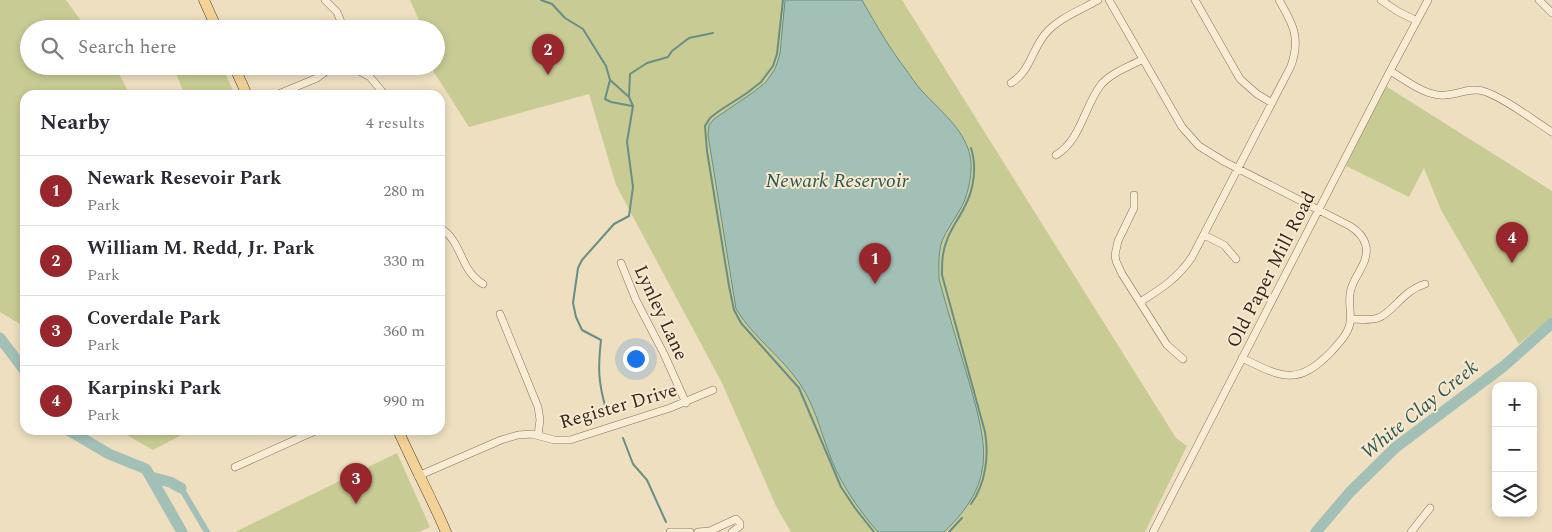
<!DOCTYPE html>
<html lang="en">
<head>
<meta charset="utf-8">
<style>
  :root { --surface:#fff; --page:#f2f2f3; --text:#2b2b33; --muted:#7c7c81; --line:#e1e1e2; --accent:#97272d }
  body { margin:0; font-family:Spectral,serif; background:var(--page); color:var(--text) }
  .controls { position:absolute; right:15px; bottom:15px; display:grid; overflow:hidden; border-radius:10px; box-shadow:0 2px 8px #0003 }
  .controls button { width:45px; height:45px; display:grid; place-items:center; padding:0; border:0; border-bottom:1px solid var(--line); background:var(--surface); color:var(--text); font:25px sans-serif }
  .you { position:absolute; left:635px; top:358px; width:18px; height:18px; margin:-12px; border:4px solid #fff; border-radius:50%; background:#1a73e8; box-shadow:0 0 0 8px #1a73e833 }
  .badge { display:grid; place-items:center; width:32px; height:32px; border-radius:50%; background:var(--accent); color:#fff; font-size:16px; font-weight:700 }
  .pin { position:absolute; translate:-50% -41px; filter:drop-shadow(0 1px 2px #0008) }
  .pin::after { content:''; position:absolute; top:26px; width:18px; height:15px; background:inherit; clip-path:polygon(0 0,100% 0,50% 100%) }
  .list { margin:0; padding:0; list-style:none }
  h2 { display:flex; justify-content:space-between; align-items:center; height:65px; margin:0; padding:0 20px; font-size:21px }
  h2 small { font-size:16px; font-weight:400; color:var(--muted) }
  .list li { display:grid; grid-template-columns:32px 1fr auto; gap:15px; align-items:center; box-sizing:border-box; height:70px; padding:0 20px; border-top:1px solid var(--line) }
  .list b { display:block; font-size:19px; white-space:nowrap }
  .list p { margin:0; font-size:16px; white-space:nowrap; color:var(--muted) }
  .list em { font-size:16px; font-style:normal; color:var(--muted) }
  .icon { flex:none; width:28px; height:28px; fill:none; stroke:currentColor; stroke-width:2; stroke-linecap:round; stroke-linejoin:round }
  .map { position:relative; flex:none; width:1552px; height:532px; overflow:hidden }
  .search { position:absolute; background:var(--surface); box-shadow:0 2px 8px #0003; left:20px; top:20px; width:425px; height:55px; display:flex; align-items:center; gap:12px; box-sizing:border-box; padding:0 18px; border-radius:28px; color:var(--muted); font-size:19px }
  .panel { position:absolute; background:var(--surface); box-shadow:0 2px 8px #0003; left:20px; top:90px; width:425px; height:345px; border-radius:15px }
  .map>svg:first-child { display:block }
  .green { fill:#c8cc94 }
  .water { fill:#a3c0b7; stroke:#6a8e84 }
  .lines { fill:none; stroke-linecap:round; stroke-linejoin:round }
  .stream { stroke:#6a8e84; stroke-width:2 }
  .canal { stroke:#a3c0b7; stroke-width:6 }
  .river { stroke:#a3c0b7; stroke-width:11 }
  .street-casing { stroke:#886f58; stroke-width:8 }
  .primary-casing { stroke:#553e2d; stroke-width:11 }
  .street { stroke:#f9ecd4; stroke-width:7 }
  .primary { stroke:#f2d297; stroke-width:10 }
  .labels { text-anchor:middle; stroke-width:4; stroke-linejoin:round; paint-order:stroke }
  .street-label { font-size:19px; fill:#37281d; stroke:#f6e9d0 }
  .water-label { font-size:20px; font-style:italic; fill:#2c5752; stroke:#f6e9d0 }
</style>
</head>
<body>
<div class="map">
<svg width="1552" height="532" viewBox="0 0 1552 532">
  <rect width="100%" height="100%" fill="#eedfc0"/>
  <path class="green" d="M0,0h66l21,29h-58v37h86l15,29h-105v232l-25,-15z
    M410,0h492l274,438 11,8 -42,86h-354l-15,-26 -54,-123 -106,-198 -27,-91 -120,33 -39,-61h6v-37h-24l7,-9z
    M173,66h49l13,29h-50z
    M1384,85l168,106v126l-33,27 -78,-134 -17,-42 -15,29 -63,-31z
    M118,430h73l-38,20z
    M397,453l33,74 -11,5h-184z"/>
  <path class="water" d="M785,0h77c14,25 28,49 45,71 4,6 9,13 14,19 21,23 53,46 50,81 -1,12 -4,26 -10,37 -6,11 -14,21 -19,33 -4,12 -3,25 -3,38 9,33 19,66 29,99 18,65 31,102 -24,154h-66c-16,-18 -30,-38 -41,-60 -14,-28 -19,-62 -37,-88 -18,-27 -47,-47 -64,-75l-28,-174 1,-10 5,-6 41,-28 11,-9 9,-13 5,-15z"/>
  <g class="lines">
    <path class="stream" d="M541,0l11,4 13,14 18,11 23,37 4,14 19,17 4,9 -6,36 6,45 -4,29 -15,8 -32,36 -4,8 -5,35 3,14 6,13 19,10c-3,27 -3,42 5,69
      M783,0l-6,54 -4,12 -12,16 -14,11 -28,18 -9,7 -5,8 2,25 22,135 5,24 7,13 58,65 42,99 14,21 19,24
      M610,80l-5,19 6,3 21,4
      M629,97l1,-23 17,-11 21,-6 4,-6 17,-13 24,-5
      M971,148c6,18 3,41 -6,58 -5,11 -14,22 -18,34 -5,12 -5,23 -5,35l43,157c4,24 1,51 -14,72
      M623,438l10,26 14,16 19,42
      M949,532l13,-14"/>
    <path class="canal" d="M181,488l26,44"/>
    <path class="river" d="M0,338l25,33
      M68,430l41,24 37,15 36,63
      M151,477l19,5 11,6
      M1316,532l34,-40 46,-45 108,-81 48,-43"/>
    <g class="street-casing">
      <path id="street" d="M325,0l12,12 7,17
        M1109,0l73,127 17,19 26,16 125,64c8,5 14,11 16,20 3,16 -11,29 -15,43 -4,13 2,26 -2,38 -3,10 -12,18 -18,25 -34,35 -50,25 -89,6
        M1195,0l45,79 17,15 15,9
        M1381,0l16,11 20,10
        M1539,0l13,13
        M350,66l20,11 15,18
        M1390,71c16,9 36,26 55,24 13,0 25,-8 38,-4 20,6 50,29 69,41
        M1011,83c19,-11 21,-34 35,-50 13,-15 35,-23 52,-33
        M276,95l41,-17 16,-12
        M1056,155c24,-14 28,-47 44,-69 10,-13 29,-19 43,-27
        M1134,195v13l-16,33 -3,14 1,6 6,13 45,71 16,14
        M440,228c23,13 19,42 43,56
        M1204,235l20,10 12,14
        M621,263l15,37 28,54 22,49
        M1140,302c21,-13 38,-24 52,-45l99,-191c10,-28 2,-42 -12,-66
        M500,314l38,93 2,13 -2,15
        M1350,319c9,0 19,2 28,-1 16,-6 24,-27 47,-34
        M235,467l82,-37
        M418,476l83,-36 17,-5 14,-1 22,6h16l100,-32 43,-18
        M670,532h20
        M698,532l12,-1 26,-12 4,4v3l-8,6
        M1153,532l237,-461 38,-71
        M1411,532l19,-24"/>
    </g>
    <g class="primary-casing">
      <path id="primary" d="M204,0l13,29
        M234,66l13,29
        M398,430c15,34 33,67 48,102"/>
    </g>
    <use href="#street" class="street"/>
    <use href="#primary" class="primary"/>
  </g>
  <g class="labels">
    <g class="street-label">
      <text transform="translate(1270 269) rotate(-63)" y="7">Old Paper Mill Road</text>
      <text transform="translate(662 312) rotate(65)" y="7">Lynley Lane</text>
      <text transform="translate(618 405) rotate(-16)" y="7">Register Drive</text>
    </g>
    <g class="water-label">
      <text x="837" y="187">Newark Reservoir</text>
      <text transform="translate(1419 409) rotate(-39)" y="7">White Clay Creek</text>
    </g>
  </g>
</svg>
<div class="controls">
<button>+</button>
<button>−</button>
<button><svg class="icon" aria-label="layers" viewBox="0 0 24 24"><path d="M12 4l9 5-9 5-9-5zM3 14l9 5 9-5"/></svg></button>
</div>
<div class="you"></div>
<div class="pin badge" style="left:875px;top:284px">1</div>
<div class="pin badge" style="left:548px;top:75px">2</div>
<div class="pin badge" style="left:356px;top:504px">3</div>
<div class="pin badge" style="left:1512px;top:263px">4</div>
<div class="search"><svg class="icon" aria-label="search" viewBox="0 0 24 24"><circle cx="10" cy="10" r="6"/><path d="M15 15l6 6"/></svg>Search here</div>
<section class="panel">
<h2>Nearby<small>4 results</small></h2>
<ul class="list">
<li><span class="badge">1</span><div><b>Newark Resevoir Park</b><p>Park</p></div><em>280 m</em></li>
<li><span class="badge">2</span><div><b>William M. Redd, Jr. Park</b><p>Park</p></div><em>330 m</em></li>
<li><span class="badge">3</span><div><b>Coverdale Park</b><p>Park</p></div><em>360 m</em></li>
<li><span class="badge">4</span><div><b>Karpinski Park</b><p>Park</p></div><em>990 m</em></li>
</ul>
</section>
</div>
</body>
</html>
